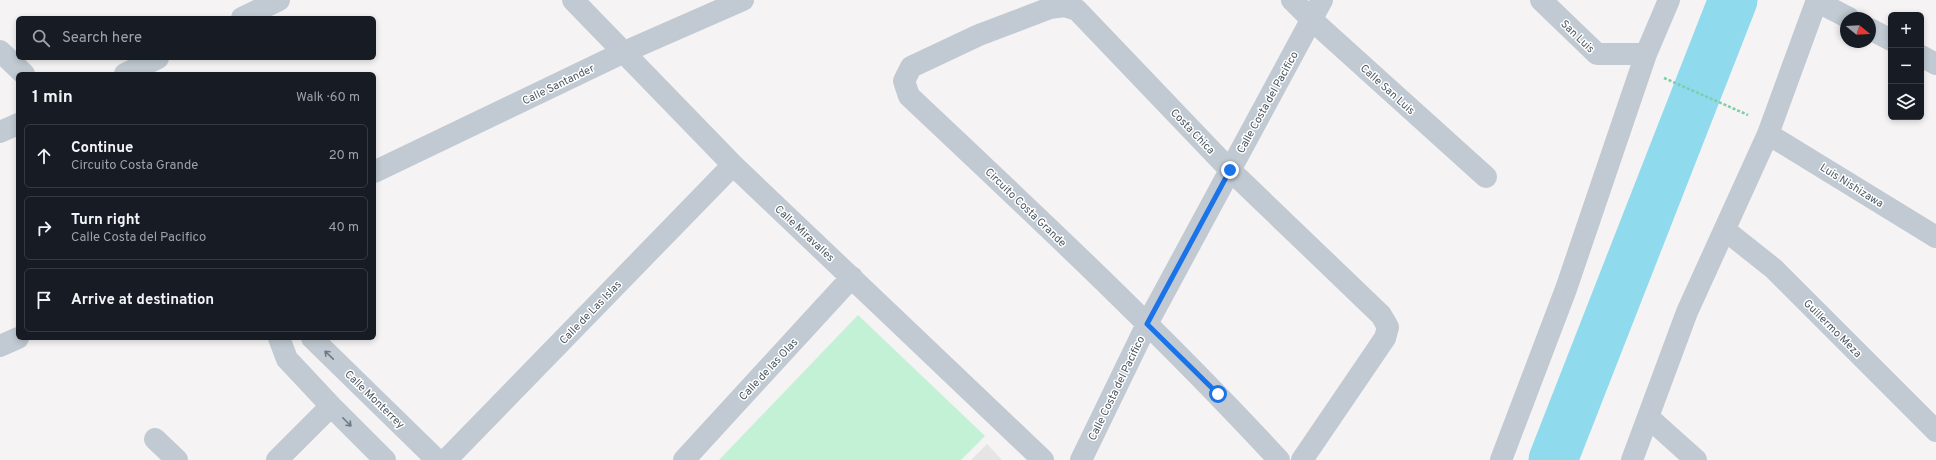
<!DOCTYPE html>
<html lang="en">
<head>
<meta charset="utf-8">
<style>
  :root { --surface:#171b24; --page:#20242c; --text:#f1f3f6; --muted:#9ea1a6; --line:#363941 }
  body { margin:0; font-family:Overpass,sans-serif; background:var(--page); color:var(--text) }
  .controls { position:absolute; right:12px; top:12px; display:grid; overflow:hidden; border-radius:6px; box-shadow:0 2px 6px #0003 }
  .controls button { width:36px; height:36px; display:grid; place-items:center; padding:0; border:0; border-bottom:1px solid var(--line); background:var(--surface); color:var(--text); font:20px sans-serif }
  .compass { position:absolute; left:1840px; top:12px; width:36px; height:36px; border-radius:50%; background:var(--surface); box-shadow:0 2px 6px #0003; rotate:108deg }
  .stop { position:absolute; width:12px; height:12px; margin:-9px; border:3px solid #1a73e8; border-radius:50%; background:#fff }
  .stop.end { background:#1a73e8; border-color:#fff; box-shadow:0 1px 4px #0008 }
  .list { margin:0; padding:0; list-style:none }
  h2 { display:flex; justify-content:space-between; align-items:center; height:52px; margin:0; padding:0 16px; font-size:17px }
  h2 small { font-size:13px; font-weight:400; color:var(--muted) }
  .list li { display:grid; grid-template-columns:26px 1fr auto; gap:12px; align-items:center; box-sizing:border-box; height:64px; margin:0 8px 8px; padding:0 8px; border:1px solid var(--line); border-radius:6px }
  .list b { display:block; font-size:15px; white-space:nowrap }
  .list p { margin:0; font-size:13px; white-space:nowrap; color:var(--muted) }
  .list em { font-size:13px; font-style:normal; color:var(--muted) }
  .icon { flex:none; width:22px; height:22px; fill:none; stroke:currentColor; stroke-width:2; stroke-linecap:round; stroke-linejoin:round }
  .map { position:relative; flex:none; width:1936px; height:460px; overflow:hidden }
  .search { position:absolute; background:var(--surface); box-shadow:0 2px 6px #0003; left:16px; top:16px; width:360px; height:44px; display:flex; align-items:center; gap:10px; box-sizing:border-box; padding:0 14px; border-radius:6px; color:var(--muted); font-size:15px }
  .panel { position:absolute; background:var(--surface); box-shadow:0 2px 6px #0003; left:16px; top:72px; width:360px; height:268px; border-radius:6px }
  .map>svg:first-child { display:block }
  .education { fill:#e6e4e5 }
  .park { fill:#c3f1d5 }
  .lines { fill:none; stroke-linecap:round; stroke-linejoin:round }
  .river { stroke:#90daee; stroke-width:49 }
  .path { stroke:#7ad0a6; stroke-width:2.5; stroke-dasharray:3 2; stroke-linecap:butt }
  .minor { stroke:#c1cad2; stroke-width:22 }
  .oneway { stroke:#6e7983 }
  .route { stroke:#1a73e8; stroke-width:5 }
  .labels { text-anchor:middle; stroke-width:3; stroke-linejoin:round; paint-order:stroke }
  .street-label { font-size:11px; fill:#4a5661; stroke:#fff }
</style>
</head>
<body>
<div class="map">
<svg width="1936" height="460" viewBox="0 0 1936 460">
  <rect width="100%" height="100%" fill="#f5f3f3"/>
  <path class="education" d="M987,444l15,16h-31z"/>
  <path class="park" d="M858,315l127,121 -24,24h-242z"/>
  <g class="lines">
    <path class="river" d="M1553,460l180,-460"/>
    <path class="path" d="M1664,78l84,37"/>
    <path class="minor" d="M573,0l160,165 310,295
      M1292,0l20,20 174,157
      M1541,0l56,54h49
      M1816,1l33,17
      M242,18l37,-18
      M1870,29l21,11
      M0,51l24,23
      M1921,56l15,8
      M125,74l33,-16
      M0,132l18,-8
      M1768,134l168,103
      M374,172l248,-119 121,-53
      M1725,230l49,39 162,162
      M279,338l8,21 44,47 54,54
      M312,338l125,122
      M0,346l18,-8
      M1648,417l48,43
      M155,439l22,21
      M277,460l54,-54
      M446,460l287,-295
      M684,460l168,-183
      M1081,460l66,-136 175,-324
      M1279,460c-117,-127 -244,-245 -370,-364l-5,-15 7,-14 68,-32 71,-27 14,-2 13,4 153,160 151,145 7,12 -3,11 -83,122
      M1501,460l65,-171 80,-235 23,-54
      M1632,460l55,-148 81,-178 49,-134"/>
  </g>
  <defs><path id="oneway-shaft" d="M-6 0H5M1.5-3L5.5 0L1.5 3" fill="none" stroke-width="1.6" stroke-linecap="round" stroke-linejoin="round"/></defs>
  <g class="oneway">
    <use href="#oneway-shaft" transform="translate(329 355) rotate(-136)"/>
    <use href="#oneway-shaft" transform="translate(347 422) rotate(45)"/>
  </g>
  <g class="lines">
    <path class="route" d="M1218,394l-71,-70 83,-154"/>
  </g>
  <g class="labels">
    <g class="street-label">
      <text transform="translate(1578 36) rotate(44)" y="4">San Luis</text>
      <text transform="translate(558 84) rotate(-26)" y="4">Calle Santander</text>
      <text transform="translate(1388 89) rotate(42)" y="4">Calle San Luis</text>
      <text transform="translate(1267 102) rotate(-61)" y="4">Calle Costa del Pacifico</text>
      <text transform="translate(1193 131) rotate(46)" y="4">Costa Chica</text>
      <text transform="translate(1852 185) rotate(32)" y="4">Luis Nishizawa</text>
      <text transform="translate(1026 207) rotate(44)" y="4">Circuito Costa Grande</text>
      <text transform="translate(805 233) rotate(43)" y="4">Calle Miravalles</text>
      <text transform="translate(590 312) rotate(-46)" y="4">Calle de Las Islas</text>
      <text transform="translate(1833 328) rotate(45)" y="4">Guillermo Meza</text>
      <text transform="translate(768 369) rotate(-47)" y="4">Calle de las Olas</text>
      <text transform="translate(1116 388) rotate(-64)" y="4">Calle Costa del Pacifico</text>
      <text transform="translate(375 399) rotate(44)" y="4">Calle Monterrey</text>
    </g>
  </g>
</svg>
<div class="controls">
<button>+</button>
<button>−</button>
<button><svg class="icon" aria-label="layers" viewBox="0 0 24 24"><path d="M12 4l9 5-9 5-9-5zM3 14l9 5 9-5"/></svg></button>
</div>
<svg class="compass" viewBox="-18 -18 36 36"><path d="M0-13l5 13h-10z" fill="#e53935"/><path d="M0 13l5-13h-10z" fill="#9ea1a6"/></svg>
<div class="stop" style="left:1218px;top:394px"></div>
<div class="stop end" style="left:1230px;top:170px"></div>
<div class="search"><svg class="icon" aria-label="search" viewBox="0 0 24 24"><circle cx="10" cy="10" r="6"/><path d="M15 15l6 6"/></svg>Search here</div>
<section class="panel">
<h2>1 min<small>Walk · 60 m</small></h2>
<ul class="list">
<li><svg class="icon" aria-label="ahead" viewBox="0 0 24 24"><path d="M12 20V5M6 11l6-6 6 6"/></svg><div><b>Continue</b><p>Circuito Costa Grande</p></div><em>20 m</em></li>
<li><svg class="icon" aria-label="right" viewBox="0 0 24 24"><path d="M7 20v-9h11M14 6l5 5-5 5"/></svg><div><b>Turn right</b><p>Calle Costa del Pacifico</p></div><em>40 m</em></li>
<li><svg class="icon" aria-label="arrive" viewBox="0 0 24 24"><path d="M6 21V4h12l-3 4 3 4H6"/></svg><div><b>Arrive at destination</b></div></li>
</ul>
</section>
</div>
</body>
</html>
